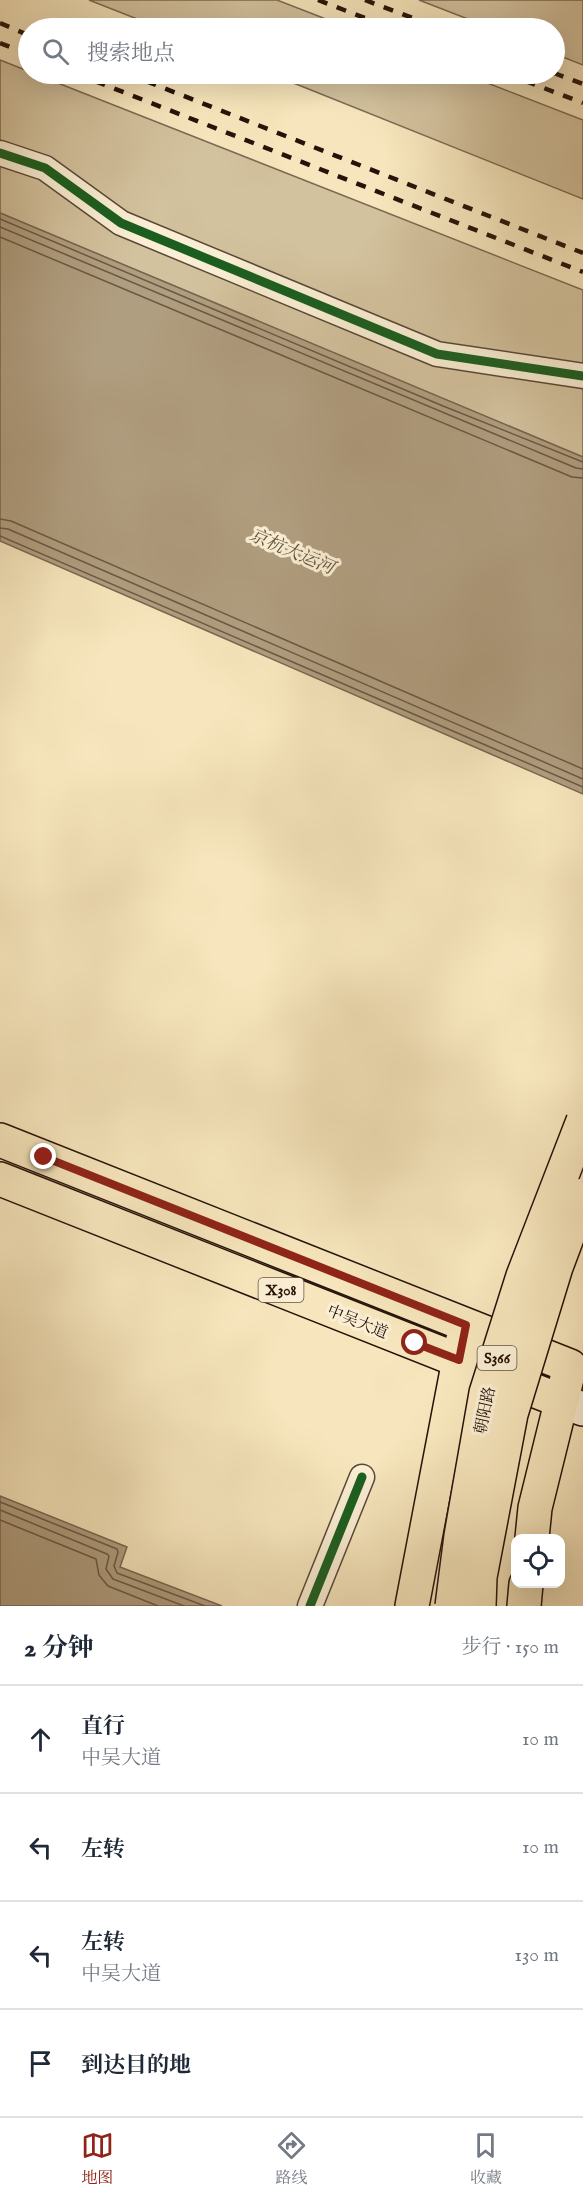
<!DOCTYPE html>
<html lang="zh">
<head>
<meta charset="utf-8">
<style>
  :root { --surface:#fff; --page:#f2f2f3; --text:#1f2937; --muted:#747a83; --line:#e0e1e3; --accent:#8f2418 }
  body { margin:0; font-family:"IM FELL English","Noto Serif SC",serif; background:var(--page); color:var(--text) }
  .controls { position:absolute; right:18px; bottom:18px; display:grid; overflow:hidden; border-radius:12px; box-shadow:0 6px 24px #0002 }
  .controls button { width:54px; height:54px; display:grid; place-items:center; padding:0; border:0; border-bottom:2px solid var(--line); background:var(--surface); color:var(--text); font:30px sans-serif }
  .stop { position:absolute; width:18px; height:18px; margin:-14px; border:4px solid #8f2418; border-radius:50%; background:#fff }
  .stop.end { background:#8f2418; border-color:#fff; box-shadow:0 2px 6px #0008 }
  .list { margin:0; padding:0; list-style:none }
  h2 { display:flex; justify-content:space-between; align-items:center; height:78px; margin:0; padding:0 24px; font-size:26px }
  h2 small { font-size:20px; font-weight:400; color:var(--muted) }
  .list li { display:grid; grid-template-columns:39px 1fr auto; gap:18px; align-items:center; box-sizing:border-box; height:108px; padding:0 24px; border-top:2px solid var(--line) }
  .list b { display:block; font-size:22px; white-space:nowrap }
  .list p { margin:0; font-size:20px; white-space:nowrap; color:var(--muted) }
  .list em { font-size:20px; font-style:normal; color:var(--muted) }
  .icon { flex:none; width:33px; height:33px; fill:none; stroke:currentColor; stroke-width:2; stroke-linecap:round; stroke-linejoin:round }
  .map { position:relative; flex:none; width:583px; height:1606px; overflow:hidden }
  .search { position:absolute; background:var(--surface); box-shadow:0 6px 24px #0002; left:18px; right:18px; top:18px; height:66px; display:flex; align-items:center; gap:15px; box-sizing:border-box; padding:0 21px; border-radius:33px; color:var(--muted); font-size:22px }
  .sheet { height:510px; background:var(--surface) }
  nav { display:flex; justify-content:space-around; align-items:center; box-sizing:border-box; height:84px; border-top:2px solid var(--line); background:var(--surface); font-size:16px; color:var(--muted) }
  nav a { display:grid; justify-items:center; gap:3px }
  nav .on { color:var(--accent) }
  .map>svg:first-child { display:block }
  .green { fill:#d3c29e; stroke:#7c6a54; stroke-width:1.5 }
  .water { fill:#b09e80; stroke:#796650; stroke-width:1.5 }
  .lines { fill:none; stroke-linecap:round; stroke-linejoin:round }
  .shore { stroke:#6b5844; stroke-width:1.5 }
  .minor-casing { stroke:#5a4736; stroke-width:27 }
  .secondary-casing { stroke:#261209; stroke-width:36 }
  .primary-casing { stroke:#261209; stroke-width:36 }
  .minor { stroke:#faefd4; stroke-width:24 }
  .secondary { stroke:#faefd4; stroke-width:33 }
  .primary { stroke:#f7e6bd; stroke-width:33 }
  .rail { stroke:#261209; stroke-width:4.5; stroke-dasharray:10 10; stroke-linecap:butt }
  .primary-bridge-casing { stroke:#261209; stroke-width:36; stroke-linecap:butt }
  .primary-bridge { stroke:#f7e6bd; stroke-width:33 }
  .cycleway-casing { stroke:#faefd4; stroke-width:13 }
  .cycleway { stroke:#1b5e20; stroke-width:9 }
  .route { stroke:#8f2418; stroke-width:8 }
  .labels { text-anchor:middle; stroke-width:6; stroke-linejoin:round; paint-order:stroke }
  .shield { fill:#faefd4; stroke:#665446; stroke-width:1.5 }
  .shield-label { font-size:15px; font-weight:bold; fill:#261209 }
  .street-label { font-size:16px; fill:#261209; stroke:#faefd4 }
  .water-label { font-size:18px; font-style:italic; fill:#64513f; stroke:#faefd4 }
</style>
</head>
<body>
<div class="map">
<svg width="583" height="1606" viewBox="0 0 583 1606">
  <rect width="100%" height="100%" fill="#f7e6bd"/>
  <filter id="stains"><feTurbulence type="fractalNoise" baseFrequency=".00333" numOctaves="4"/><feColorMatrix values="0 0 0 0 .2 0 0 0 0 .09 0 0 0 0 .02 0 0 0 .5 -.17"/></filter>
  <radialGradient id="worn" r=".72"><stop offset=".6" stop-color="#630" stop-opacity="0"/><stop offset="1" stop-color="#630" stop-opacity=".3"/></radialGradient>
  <path class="green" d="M89,0h188l72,28h-189z
    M419,0h164v65l-28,-11 -1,-26h-63z
    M0,60l28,11v3h7l548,216v167l-583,-244z
    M271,74h193l119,46v79z"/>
  <path class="water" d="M0,213l583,244v337l-583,-253z
    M0,1496l127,51 -7,20 102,39h-222z"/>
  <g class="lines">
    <path class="shore" d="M0,219l443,187 140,56
      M0,227l576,241 7,1
      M0,237l572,240 11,1
      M0,519l11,2 572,248
      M0,528l8,1 575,250
      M0,536l583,251
      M0,1502l117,47 1,3 -4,14 3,7 88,33
      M0,1510l107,44 2,2 -3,13 7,10 71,27
      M0,1520l96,39 3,16 9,11 50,20"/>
    <g class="minor-casing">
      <path id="minor" d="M0,153l45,15 76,55 316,131 146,22
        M310,1606l52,-129"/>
    </g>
    <g class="secondary-casing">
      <path id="secondary" d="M561,1401l22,8"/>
    </g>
    <g class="primary-casing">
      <path id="primary" d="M0,1140l570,226 -35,142 -3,30
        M0,1179l561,222
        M412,1606l51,-267
        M524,1606l2,-22"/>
    </g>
    <use href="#minor" class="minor"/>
    <use href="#secondary" class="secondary"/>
    <use href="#primary" class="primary"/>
    <path class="rail" d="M318,0l73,28
      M365,0l74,28
      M0,23l28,12
      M0,43l28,11
      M554,73l29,11
      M77,74l506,198
      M128,74l455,179
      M507,74l76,29"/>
    <g class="primary-bridge-casing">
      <path id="primary-bridge" d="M452,1606l9,-70 25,-143 37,-117 60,-155
        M479,1606l1,-29 31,-163 45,-147 27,-72"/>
    </g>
    <use href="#primary-bridge" class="primary-bridge"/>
    <g class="cycleway-casing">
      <path id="cycleway" d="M0,153l45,15 76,55 316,131 146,22
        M310,1606l52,-129"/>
    </g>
    <use href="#cycleway" class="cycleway"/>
  </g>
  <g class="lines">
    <path class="route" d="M44,1157l422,168 -7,35 -44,-17"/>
  </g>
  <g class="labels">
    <g class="shield">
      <rect x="258.5" y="1278" width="45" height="24" rx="4.5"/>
      <rect x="477.5" y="1346" width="39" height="24" rx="4.5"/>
    </g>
    <g class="shield-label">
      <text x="281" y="1295">X308</text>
      <text x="497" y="1363">S366</text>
    </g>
    <g class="street-label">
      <text transform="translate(358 1321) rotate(22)" y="6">中吴大道</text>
      <text transform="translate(484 1410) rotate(-78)" y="6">朝阳路</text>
    </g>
    <g class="water-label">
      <text transform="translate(292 551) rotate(23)" y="6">京杭大运河</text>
    </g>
  </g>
  <rect width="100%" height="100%" filter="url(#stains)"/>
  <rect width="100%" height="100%" fill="url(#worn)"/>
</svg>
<div class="controls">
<button><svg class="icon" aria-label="locate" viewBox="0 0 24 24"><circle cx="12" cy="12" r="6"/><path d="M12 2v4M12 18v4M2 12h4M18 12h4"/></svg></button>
</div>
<div class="stop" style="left:415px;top:1343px"></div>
<div class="stop end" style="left:44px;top:1157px"></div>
<div class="search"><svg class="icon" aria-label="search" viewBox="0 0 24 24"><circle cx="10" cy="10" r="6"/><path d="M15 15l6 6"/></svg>搜索地点</div>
</div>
<section class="sheet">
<h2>2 分钟<small>步行 · 150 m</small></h2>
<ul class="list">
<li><svg class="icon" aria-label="ahead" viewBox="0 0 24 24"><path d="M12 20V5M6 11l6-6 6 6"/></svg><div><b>直行</b><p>中吴大道</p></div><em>10 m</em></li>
<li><svg class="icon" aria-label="left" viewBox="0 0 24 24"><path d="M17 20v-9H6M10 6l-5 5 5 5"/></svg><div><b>左转</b></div><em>10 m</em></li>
<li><svg class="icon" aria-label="left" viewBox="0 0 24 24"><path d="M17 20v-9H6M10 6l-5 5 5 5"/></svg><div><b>左转</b><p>中吴大道</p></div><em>130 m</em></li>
<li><svg class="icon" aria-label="arrive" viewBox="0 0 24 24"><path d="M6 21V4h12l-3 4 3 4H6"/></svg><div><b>到达目的地</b></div></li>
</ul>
</section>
<nav>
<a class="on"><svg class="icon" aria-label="map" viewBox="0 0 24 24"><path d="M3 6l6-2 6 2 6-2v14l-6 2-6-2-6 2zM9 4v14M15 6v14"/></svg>地图</a>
<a><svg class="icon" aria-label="directions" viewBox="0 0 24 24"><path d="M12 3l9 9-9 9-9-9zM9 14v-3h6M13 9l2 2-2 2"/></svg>路线</a>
<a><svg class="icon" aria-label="saved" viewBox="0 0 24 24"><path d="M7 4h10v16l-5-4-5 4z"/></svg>收藏</a>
</nav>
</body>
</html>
